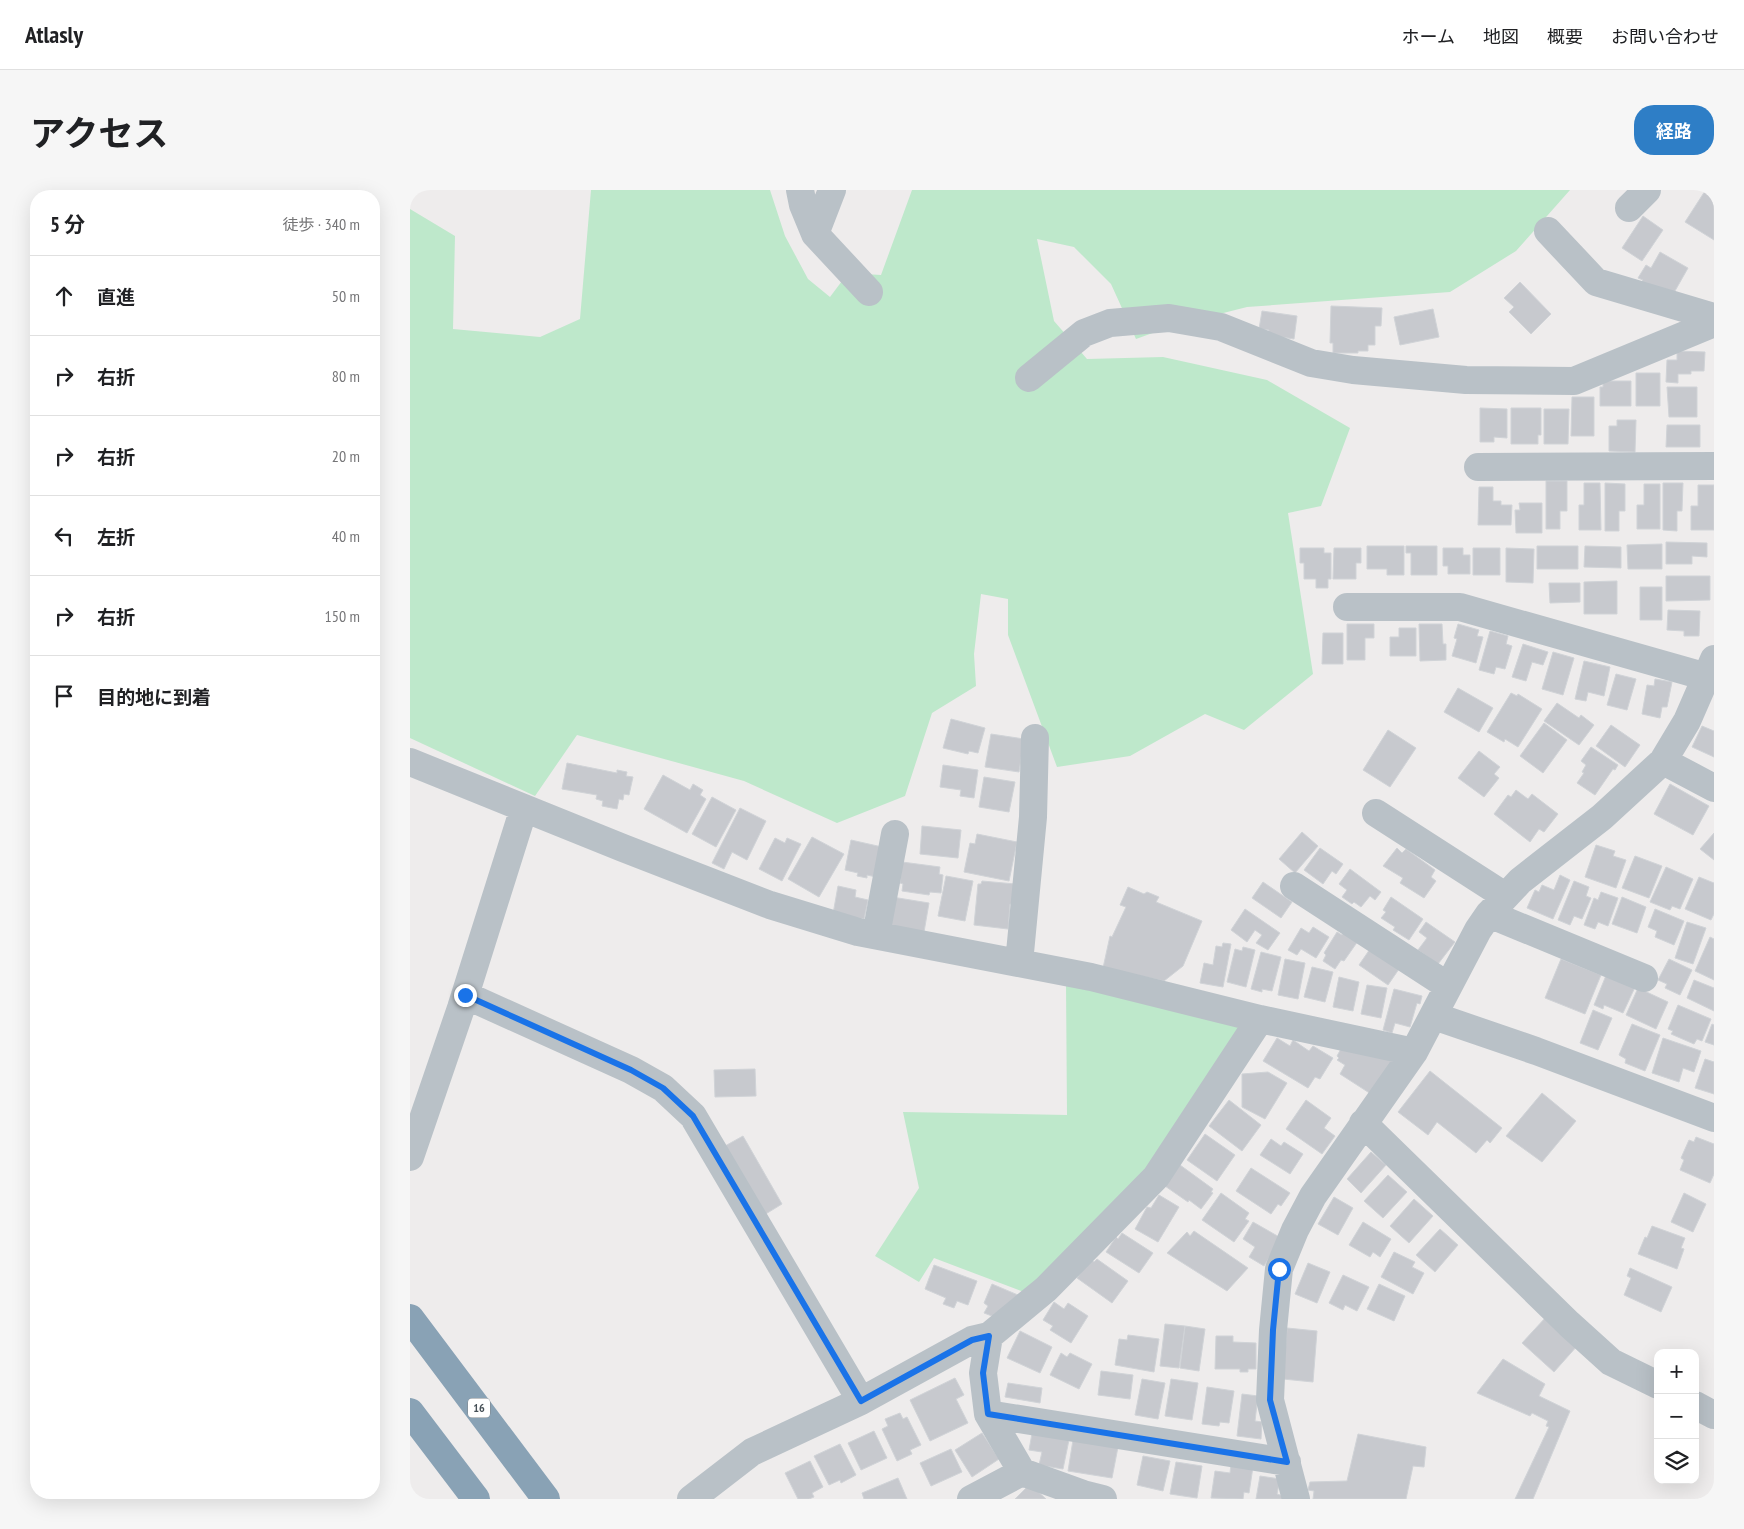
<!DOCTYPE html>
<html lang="ja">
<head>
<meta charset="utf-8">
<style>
  :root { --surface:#fff; --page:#f6f6f6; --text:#202124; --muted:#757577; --line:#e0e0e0; --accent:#2e7ec6 }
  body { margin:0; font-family:"PT Sans Narrow","Noto Sans JP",sans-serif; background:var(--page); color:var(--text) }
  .controls { position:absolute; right:15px; bottom:15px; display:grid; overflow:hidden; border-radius:10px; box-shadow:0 5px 20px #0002 }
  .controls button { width:45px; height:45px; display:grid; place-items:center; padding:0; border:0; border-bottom:1px solid var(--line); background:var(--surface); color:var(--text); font:25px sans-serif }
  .stop { position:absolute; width:15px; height:15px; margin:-11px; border:4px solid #1a73e8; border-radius:50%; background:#fff }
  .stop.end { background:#1a73e8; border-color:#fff; box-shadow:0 1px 5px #0008 }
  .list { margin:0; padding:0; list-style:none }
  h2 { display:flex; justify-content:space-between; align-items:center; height:65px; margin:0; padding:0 20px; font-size:21px }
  h2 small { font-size:16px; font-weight:400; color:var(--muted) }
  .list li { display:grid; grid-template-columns:32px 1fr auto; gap:15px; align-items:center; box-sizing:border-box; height:80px; padding:0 20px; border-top:1px solid var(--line) }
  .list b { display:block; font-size:19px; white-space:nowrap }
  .list em { font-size:16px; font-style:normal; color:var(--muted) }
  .icon { flex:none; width:28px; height:28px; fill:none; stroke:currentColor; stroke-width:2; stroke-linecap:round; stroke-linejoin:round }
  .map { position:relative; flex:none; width:1304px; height:1309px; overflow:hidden; border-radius:20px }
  header { display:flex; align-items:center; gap:30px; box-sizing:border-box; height:70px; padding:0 25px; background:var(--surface); border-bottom:1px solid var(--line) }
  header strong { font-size:24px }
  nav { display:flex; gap:28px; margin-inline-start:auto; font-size:18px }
  .intro { display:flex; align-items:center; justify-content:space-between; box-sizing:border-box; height:120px; padding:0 30px }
  h1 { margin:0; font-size:35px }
  .button { padding:12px 22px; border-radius:20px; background:var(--accent); color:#fff; font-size:18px; font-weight:700 }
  main { display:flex; gap:30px; padding:0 30px }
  aside { flex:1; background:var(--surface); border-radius:20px; box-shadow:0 5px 20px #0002 }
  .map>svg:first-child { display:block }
  .green { fill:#bee8cb }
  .building { fill:#c7c9ce; stroke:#d0d3d7 }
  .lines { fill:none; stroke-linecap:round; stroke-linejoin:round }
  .minor { stroke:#b9c1c7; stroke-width:28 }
  .highway { stroke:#89a2b5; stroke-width:28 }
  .route { stroke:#1a73e8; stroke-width:6 }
  .labels { text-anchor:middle; stroke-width:4; stroke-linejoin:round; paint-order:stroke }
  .shield { fill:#fff; stroke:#7e8489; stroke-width:1 }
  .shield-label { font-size:12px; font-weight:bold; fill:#465057 }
</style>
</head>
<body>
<header>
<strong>Atlasly</strong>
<nav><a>ホーム</a><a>地図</a><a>概要</a><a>お問い合わせ</a></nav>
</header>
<div class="intro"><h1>アクセス</h1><a class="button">経路</a></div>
<main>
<aside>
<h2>5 分<small>徒歩 · 340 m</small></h2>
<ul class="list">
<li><svg class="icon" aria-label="ahead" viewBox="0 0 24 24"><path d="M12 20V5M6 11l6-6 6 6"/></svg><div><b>直進</b></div><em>50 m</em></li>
<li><svg class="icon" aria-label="right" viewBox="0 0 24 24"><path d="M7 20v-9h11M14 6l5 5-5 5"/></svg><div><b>右折</b></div><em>80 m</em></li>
<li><svg class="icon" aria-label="right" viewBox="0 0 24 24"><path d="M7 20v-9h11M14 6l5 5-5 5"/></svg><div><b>右折</b></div><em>20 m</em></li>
<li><svg class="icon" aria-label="left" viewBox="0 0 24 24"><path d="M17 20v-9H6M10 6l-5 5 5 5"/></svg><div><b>左折</b></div><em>40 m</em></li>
<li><svg class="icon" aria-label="right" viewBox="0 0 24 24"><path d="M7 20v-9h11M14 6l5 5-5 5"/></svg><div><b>右折</b></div><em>150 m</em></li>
<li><svg class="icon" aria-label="arrive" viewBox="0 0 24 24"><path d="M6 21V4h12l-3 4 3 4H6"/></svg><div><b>目的地に到着</b></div></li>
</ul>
</aside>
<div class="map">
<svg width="1304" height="1309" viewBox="0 0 1304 1309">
  <rect width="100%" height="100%" fill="#eeecec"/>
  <path class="green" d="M181,0h179l15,46 23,43 22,18 18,-24 33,2 31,-85h658l-54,61 -66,41 -203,15 -75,19 -36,13 -25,-55 -37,-37 -37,-8 17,82 33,38 76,-2 104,23 83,48 -29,78 -33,7 25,161 -69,56 -39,-16 -75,42 -73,11 -49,-132v-36l-27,-5 -7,60 2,32 -44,27 -27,83 -68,27 -93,-42 -167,-46 -42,61 -125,-58v-529l45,27 -2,93 87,8 40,-18z
    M656,793l181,39 -92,141 -126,131 -95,-36 -15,24 -44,-26 44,-68 -16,-76 164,3z"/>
  <path class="building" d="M1295,1l9,6v43l-29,-18z
    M1233,26l20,14 -21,31 -20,-13z
    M1250,62l28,16 -17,30 -30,-16 2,-2 -5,-2 8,-13 5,3z
    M1110,92l31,32 -20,20 -22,-22 5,-5 -10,-9z
    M921,116l51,2 -1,18h-6v19h-7v6h-10v2h-25v-10h-3z
    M1023,119l6,28 -39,8 -6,-28z
    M852,121l35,5 -3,23 -26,-4 1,-5 -10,-1z
    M1267,161l28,1 -1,19h-13v3h-13v9l-12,-1 1,-22h10z
    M1226,183h24v33h-24z
    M1193,191h28v25h-31v-19h3z
    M1257,197h30v30h-28z
    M1162,207h22v39h-23z
    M1070,218l27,1v29l-13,-1v5h-14z
    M1101,218h30v27h-3v9h-27z
    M1134,219h25l-1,35h-24z
    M1207,230h19l-1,32 -26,-1v-25h8z
    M1257,235h33v22h-34z
    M1136,291h21v30h-7v18h-14z
    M1174,293h16l1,47h-22v-25h5z
    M1195,293l20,1v27h-6v20h-14z
    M1253,293h20l-1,28h-5v20l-14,-1z
    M1234,294h16v45h-23v-24h7z
    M1288,295h16v45h-23v-24h7z
    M1069,297h14v14h8v4h11l-1,20h-33z
    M1109,313h23v30h-26l-1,-23h5z
    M1256,352l41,1v14l-15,-1v8h-26z
    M1252,354v25h-34l-1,-24z
    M957,356h37v29h-17v-6h-20z
    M996,356h31v29h-26v-22h-5z
    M1127,356h41v23h-41z
    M1175,356l36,1v21l-37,-1z
    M890,358h24v5h7v26h-3v9h-12v-9h-12v-16h-4z
    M924,358h27v15h-5v16h-23z
    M1033,358h20v7h7v19h-22v-8h-5z
    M1063,358h27v27h-27z
    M1096,358l28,1 -1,34 -27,-1z
    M1256,386h44v24l-44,1z
    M1207,391v33h-33v-32z
    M1139,393h31v19l-30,1z
    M1230,397h22v33h-22z
    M1258,420l32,1 -1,25h-15v-5l-17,-1z
    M937,434h27v14h-9v22h-18z
    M1009,434h23l1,20h3v16l-26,1z
    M1048,434l21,6 -2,6 6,1 -7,26 -24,-7 5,-17 -3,-1z
    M989,438h17v28h-26v-19h9z
    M1080,441l18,5 -2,8 6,2 -7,23 -9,-2 -2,7 -15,-4z
    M913,443h20v31h-21z
    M1113,454l25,8 -5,13 -11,-3 -6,19 -14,-4z
    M1143,462l21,6 -11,37 -21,-6z
    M1174,471l26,6 -6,29 -16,-4 -2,9 -11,-2z
    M1206,484l20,5 -9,31 -20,-5z
    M1245,489l17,3 -5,25h-5l-2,11 -18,-4 5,-29 7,1z
    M1048,498l35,20 -14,24 -35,-20z
    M1101,503l6,3 1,-2 24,15 -24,38 -13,-8 -1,3 -17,-10z
    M1147,513l22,15 2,-3 13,10 -15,20 -35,-24z
    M541,529l34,9 -7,25 -9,-2 -1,3 -25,-6z
    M1134,533l23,17 -24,33 -23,-17z
    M1201,535l29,20 -15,22 -29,-21z
    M1292,536l12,5v26l-22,-10z
    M978,540l28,18 -26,39 -27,-17z
    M581,544l33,5 -5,33 -34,-5z
    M1181,557l27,18 -3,5 -2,-1 -18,26 -18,-12 7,-10 -2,-1 4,-7 -5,-4z
    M1069,561l21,16 -6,7 5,4 -15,19 -26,-19z
    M157,573l50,10v-3l10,2 -1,4 7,1 -4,18 -5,-1 -1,6 -4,-1 -2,10 -15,-3 1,-5 -7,-2 1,-4 -35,-6z
    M533,575l35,5 -4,28 -14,-2 1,-6 -21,-3z
    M253,585l27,15 3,-6 10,6 -3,5 6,4 -19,34 -43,-24z
    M574,587l31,5 -6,30 -30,-5z
    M1260,594l39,22 -16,29 -39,-21z
    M1106,600l12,9 4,-5 26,20 -14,18 -5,-3 -9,13 -36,-28 14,-19 3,2z
    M302,607l24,13 -20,37 -24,-13z
    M330,618l26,13 -19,39 -15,-8 -8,17 -12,-6z
    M512,636l39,4 -3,28 -38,-4z
    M892,642l16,14 -23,27 -16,-14z
    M1304,643v27l-14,-11z
    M567,644l40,8 -8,39 -45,-9 6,-29 5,1z
    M402,647l32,17 -25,43 -31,-18z
    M365,648l10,5 2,-5 14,6 -19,37 -23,-12z
    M441,650l31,7 -6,30 -9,-2v3l-10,-2 1,-3 -13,-3z
    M1186,655l19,6 -2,5 13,4 -10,28 -31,-11z
    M910,658l23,16 -7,10 -4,-3 -9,13 -19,-14z
    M987,658l5,5 4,-4 29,21 -4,7 5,4 -12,17 -24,-15 3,-5 -20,-12z
    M1225,666l27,10 -13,32 -27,-10z
    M492,672l38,5 -1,7 4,1 -2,18 -11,-1 -1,3 -27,-4 1,-7 -3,-1z
    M1256,677l27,12 -13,30 -8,-3 -2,4 -20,-8z
    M940,679l31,23 -6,8 -5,-4 -9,11 -7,-5 -2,2 -10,-7 5,-7 -8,-6z
    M1150,685l10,5 -17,39 -26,-11 8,-18 4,2 3,-7 12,5z
    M536,686l27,5 -8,40 -27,-5z
    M1289,687l15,6v31l-3,6 -26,-11z
    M572,691l33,3 -2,20h-3l-2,25 -34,-4 4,-41h3z
    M1164,691l15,6 -3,9 5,2 -9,21 -8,-3 -4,9 -12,-5z
    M853,692l29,20 -11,16 -29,-20z
    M428,696l18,4 -1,7 13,3 -4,19 -31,-5z
    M718,697l16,7 3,-2 12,5 -3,5 46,19 -19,45 -19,15 -61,-13 7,-32 2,1 14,-30 -6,-2z
    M1191,702l17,6 -10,28 -10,-4 -3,7 -11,-4 10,-27 4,2z
    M482,707l37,6 -5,29 -37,-6z
    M981,707l32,22 -14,21 -16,-10 2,-3 -14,-9 5,-6 -3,-2z
    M1212,707l24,10 -9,26 -25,-9z
    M835,719l35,24 -12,17 -12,-7 6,-8 -7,-5 -8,12 -16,-12z
    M1245,719l29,12 -10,24 -19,-8 2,-6 -9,-4z
    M1016,732l29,20 -17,22 -20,-14 9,-12 -8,-6z
    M1277,732l19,6 -13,36 -18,-6z
    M903,737l16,10 -13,21 -15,-9 -4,6 -9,-5 13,-22 8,5z
    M927,742l5,3 2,-3 14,9 -14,20 -3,-1 -6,9 -12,-8 3,-6 -2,-2z
    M1300,747l4,2v41l-19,-9z
    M813,753l8,1 -8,43 -23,-4 4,-20 9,2 3,-19 6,1z
    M833,757l12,3 -9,37 -19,-5 8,-33 7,2z
    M960,759l29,20 -11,16 -29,-20z
    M851,762l20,5 -9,34 -10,-2v3l-11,-3z
    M875,769l20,4 -7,36 -20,-4z
    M1151,769l40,16 -16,39 -40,-16z
    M1259,769l23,11 -12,25 -15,-7 2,-4 -9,-4z
    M902,777l21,5 -8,30 -21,-5z
    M1197,783l29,12 -13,28 -19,-8 -1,4 -9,-4z
    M929,787l20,5 -6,29 -20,-4z
    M1284,790l20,8v23l-27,-13z
    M957,795l20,3 -6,30 -20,-4z
    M1228,798l30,14 -12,27 -30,-14z
    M984,799l28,7 -2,8 -3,-1 -7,24 -15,-4 -3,10 -9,-3z
    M1268,815l33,14 -9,22 -5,-2 -3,5 -23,-10 2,-3 -5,-2z
    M1183,820l19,8 -14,32 -18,-7z
    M1222,834l28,11 -15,36 -20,-8 1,-4 -7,-4z
    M1302,834l2,1v20l-9,-3z
    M867,848l13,8 3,-6 16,11 4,-5 20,12 -13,21 -5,-2 -7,11 -45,-27z
    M1253,848l38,13 -7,21 -11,-4 -4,14 -27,-9z
    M932,857l55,13 -26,34 -31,-20 5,-9 -8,-5 2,-2 -2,-2z
    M1295,869l9,3v32l-19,-6z
    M345,879l1,27 -41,1 -1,-27z
    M1020,881l72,57 -12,15 -3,-3 -11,13 -39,-31 -9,13 -30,-23z
    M858,882l19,11 -22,36 -23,-12v-33z
    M1132,903l34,28 -34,41 -36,-26z
    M819,910l32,25 -19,26 -33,-25z
    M896,910l25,18 -7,10 11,8 -13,18 -36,-25z
    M795,944l30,21 -18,26 -30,-21z
    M333,946l39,68 -18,11 -39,-69z
    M1286,947l18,7v30l-4,9 -30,-13 4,-10 -3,-2 8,-18 5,2z
    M861,949l10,7 3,-4 19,12 -13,20 -30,-19z
    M961,962l15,13 -25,28 -14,-14z
    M770,975l33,24 -2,3 2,1 -12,16 -12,-9 -1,2 -23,-16z
    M841,978l39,25 -9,13 -3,-2 -7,10 -35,-23z
    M978,985l19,17 -24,26 -19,-17z
    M811,1003l28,20 -4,6 4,2 -15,21 -32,-22z
    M1274,1003l22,11 -13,28 -22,-10z
    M749,1005l20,12 -21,35 -23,-13 12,-22 4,1z
    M924,1007l19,11 -15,27 -20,-11z
    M1004,1009l19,17 -24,27 -19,-17z
    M843,1032l28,16 -17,28 -15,-9 6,-10 -12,-8z
    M953,1032l28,17 -11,18 -7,-5 -3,5 -21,-12z
    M1242,1036l33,12 -4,10 3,1 -7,20 -39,-15 7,-17 2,1z
    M1030,1039l18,16 -23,27 -19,-17z
    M784,1041l54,37 -21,23 -60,-38 20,-21 3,4z
    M712,1043l31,20 -14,20 -33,-21 10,-15 2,2z
    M984,1062l21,10 -3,5 12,6 -11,21 -32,-17z
    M680,1069l4,3 3,-3 31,22 -16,22 -35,-25z
    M898,1073l22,9 -13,31 -22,-9z
    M524,1075l43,16 -9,24 -11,-4 -3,7 -11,-4 3,-6 -21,-9z
    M1220,1078l42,19 -11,25 -37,-17 7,-17 -4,-2z
    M933,1085l26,12 -12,24 -12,-6 -2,5 -14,-7z
    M582,1094l33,14 -25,21 -16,-6 4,-7 -4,-3z
    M969,1094l26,12 -11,25 -27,-12z
    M644,1112l10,7 4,-6 20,13 -17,27 -21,-13 3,-4 -10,-6z
    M1136,1127l32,28 -24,27 -32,-29z
    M755,1134l20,2 -6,42 -19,-2z
    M775,1136l20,3 -6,42 -19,-3z
    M877,1138l30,3 -4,51 -30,-3z
    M610,1141l32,16 -12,26 -33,-15z
    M718,1145l31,4 -5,33 -39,-7 4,-26 8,1z
    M806,1146h17v6l23,1v26h-8v3h-8v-3h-25z
    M651,1163l6,4 3,-4 22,11 -13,25 -29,-14z
    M1093,1169l42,25 -6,12 31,15 -37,88h-18l34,-72 -3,-1 2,-5 -16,-8 -2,3 -53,-23z
    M691,1181l32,4 -3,24 -32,-4z
    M545,1188l9,17 -8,4 12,24 -38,18 -20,-41z
    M732,1189l23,4 -7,36 -23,-4z
    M761,1189l27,4 -6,37 -27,-4z
    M598,1193l34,5 -2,15 -35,-6z
    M797,1197l27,4 -5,32 -9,-1 -1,4 -17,-2z
    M832,1204l16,2 -3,25 7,1 -1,17 -24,-3z
    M490,1223l3,6 4,-2 14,28 -11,5 2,4 -15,7 -15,-32 6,-3 -3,-7z
    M623,1238l37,7 -7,34 -24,-4 3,-13 -13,-2z
    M464,1241l13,27 -26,12 -13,-27z
    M572,1243l17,26 -27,18 -17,-27z
    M948,1244l68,13 -2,20 -11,-1 -7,33h-93l1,-8 -6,-1 2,-8 37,-1z
    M663,1250l45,7 -6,31 -44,-7z
    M430,1254l16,31 -15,8 -1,-3 -11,5 -15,-29z
    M541,1259l11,23 -31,14 -11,-23z
    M733,1266l27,5 -7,30 -26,-6z
    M400,1271l13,26 -11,6 2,4 -5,2h-11l-13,-26z
    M766,1272l26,4 -5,32 -27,-4z
    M821,1274l22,3 -4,26 -5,-1 -1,7 -32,-1 4,-27 15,2z
    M850,1286l20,3 -3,15 6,2v3h-27z
    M488,1288l9,21h-43l-2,-6z
    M620,1294l16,15h-31z"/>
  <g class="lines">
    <path class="minor" d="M390,0l3,15 12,29 54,58
      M1219,18l18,-18
      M1138,41l48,51 118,35
      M405,44l17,-44
      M619,188l55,-45 26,-10 59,-5 52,9 90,36 42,7 113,10 108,1 140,-58
      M1068,277l236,-1
      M937,417h113l247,70
      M1253,571l51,27
      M0,572l213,86 147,57 88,27 233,45 169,42 154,33
      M966,623l129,83
      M884,696l154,100
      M1079,724l155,64
      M466,745l19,-101
      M609,773l14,-146 2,-79
      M55,805l166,75 32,18 30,28 168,285
      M1024,826l102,35 178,67
      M953,933l206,201 42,38 47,23
      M0,967l51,-149 63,-200
      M579,1146l-6,37 5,41 34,58 61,22 20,5
      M1285,1215l19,10
      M578,1224l299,48
      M281,1309l61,-47 109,-51 111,-61 17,-4 57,-47 110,-112 104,-158
      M561,1309l51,-27
      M886,1309l-26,-99 3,-70 6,-61 16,-39 18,-34 101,-144 64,-122 11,-16 31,-33 82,-64 61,-56 24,-40 27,-62"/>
    <path class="highway" d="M0,1128l136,181
      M0,1222l66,87"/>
  </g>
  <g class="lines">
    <path class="route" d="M55,805l166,75 32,18 30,28 168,285 111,-61 17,-4 -6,37 5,41 299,48 -17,-62 3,-70 6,-61"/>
  </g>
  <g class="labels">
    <rect class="shield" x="58" y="1208.5" width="22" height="19" rx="4"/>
    <g class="shield-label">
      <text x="69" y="1222">16</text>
    </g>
  </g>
</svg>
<div class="controls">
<button>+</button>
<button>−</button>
<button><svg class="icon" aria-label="layers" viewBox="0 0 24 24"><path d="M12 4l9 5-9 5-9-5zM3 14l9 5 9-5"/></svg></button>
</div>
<div class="stop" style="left:869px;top:1079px"></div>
<div class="stop end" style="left:55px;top:805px"></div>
</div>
</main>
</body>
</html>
